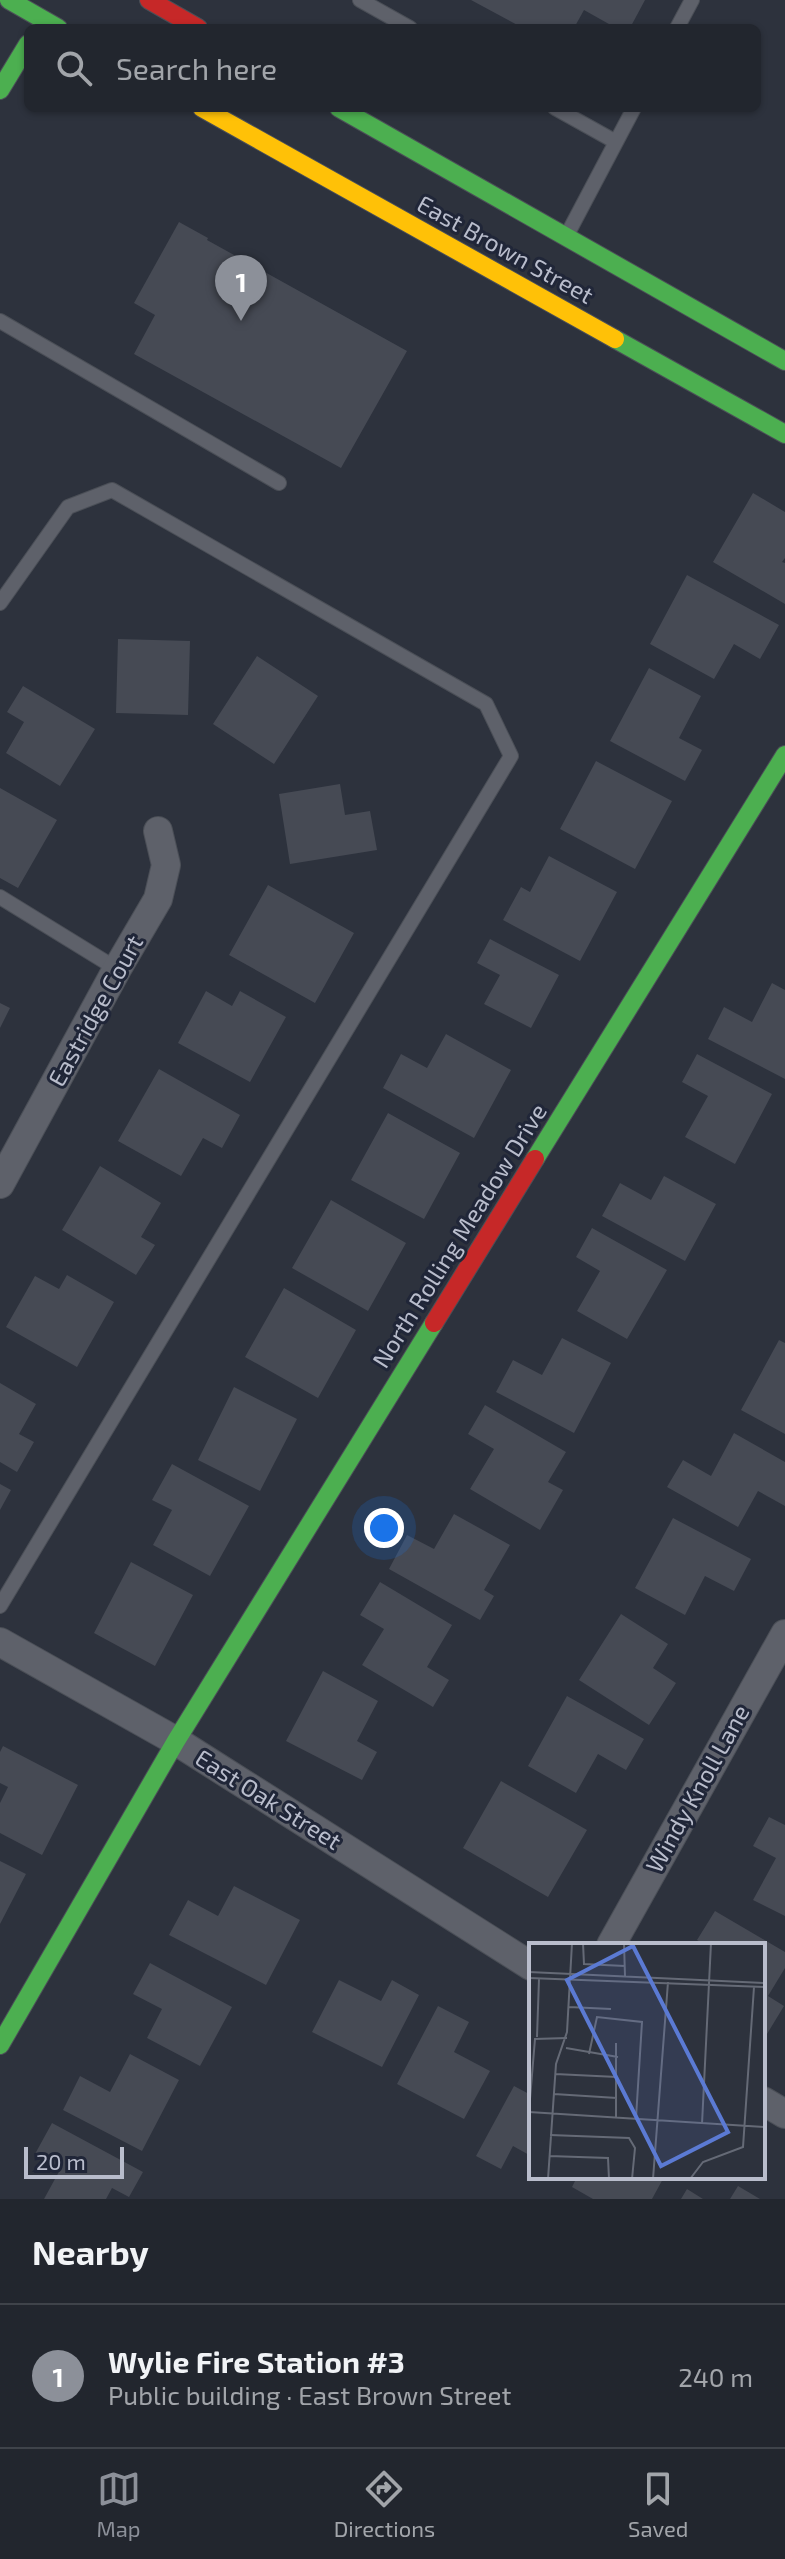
<!DOCTYPE html>
<html lang="en">
<head>
<meta charset="utf-8">
<style>
  :root { --surface:#22262e; --page:#2e323a; --text:#f1f3f6; --muted:#a2a5aa; --line:#3f434a; --accent:#8c9099 }
  body { margin:0; font-family:"Exo 2",sans-serif; background:var(--page); color:var(--text) }
  .scale { position:absolute; left:24px; bottom:20px; width:100px; box-sizing:border-box; padding-left:8px; border:4px solid #b9bdcc; border-top:0; font-size:22px; line-height:28px; white-space:nowrap; color:#b9bdcc; -webkit-text-stroke:6px #202638; paint-order:stroke }
  .you { position:absolute; left:384px; top:1528px; width:28px; height:28px; margin:-20px; border:6px solid #fff; border-radius:50%; background:#1a73e8; box-shadow:0 0 0 12px #1a73e833 }
  .badge { display:grid; place-items:center; width:52px; height:52px; border-radius:50%; background:var(--accent); color:#fff; font-size:26px; font-weight:700 }
  .pin { position:absolute; translate:-50% -66px; filter:drop-shadow(0 2px 4px #0008) }
  .pin::after { content:''; position:absolute; top:42px; width:28px; height:24px; background:inherit; clip-path:polygon(0 0,100% 0,50% 100%) }
  .list { margin:0; padding:0; list-style:none }
  h2 { display:flex; justify-content:space-between; align-items:center; height:104px; margin:0; padding:0 32px; font-size:34px }
  h2 small { font-size:26px; font-weight:400; color:var(--muted) }
  .list li { display:grid; grid-template-columns:52px 1fr auto; gap:24px; align-items:center; box-sizing:border-box; height:144px; padding:0 32px; border-top:2px solid var(--line) }
  .list b { display:block; font-size:30px; white-space:nowrap }
  .list p { margin:0; font-size:26px; white-space:nowrap; color:var(--muted) }
  .list em { font-size:26px; font-style:normal; color:var(--muted) }
  .icon { flex:none; width:44px; height:44px; fill:none; stroke:currentColor; stroke-width:2; stroke-linecap:round; stroke-linejoin:round }
  .map { position:relative; flex:none; width:785px; height:2199px; overflow:hidden }
  .search { position:absolute; background:var(--surface); box-shadow:0 2px 6px #0004; left:24px; right:24px; top:24px; height:88px; display:flex; align-items:center; gap:20px; box-sizing:border-box; padding:0 28px; border-radius:12px; color:var(--muted); font-size:30px }
  .sheet { height:248px; background:var(--surface) }
  nav { display:flex; justify-content:space-around; align-items:center; box-sizing:border-box; height:112px; border-top:2px solid var(--line); background:var(--surface); font-size:22px; color:var(--muted) }
  nav a { display:grid; justify-items:center; gap:4px }
  nav .on { color:var(--accent) }
  .map>svg:first-child { display:block }
  .building { fill:#464a54 }
  .lines { fill:none; stroke-linecap:round; stroke-linejoin:round }
  .lane-casing { stroke:#4b4f57; stroke-width:16 }
  .street-casing { stroke:#4b4f57; stroke-width:30 }
  .fast-casing { stroke:#4b4f57; stroke-width:20 }
  .slow-casing { stroke:#4b4f57; stroke-width:20 }
  .jam-casing { stroke:#4b4f57; stroke-width:20 }
  .lane { stroke:#5e616a; stroke-width:14 }
  .street { stroke:#5e616a; stroke-width:28 }
  .fast { stroke:#4caf50; stroke-width:18 }
  .slow { stroke:#ffc107; stroke-width:18 }
  .jam { stroke:#c62828; stroke-width:18 }
  .labels { text-anchor:middle; stroke-width:6; stroke-linejoin:round; paint-order:stroke }
  .street-label { font-size:24px; fill:#b9bdcc; stroke:#202638 }
  .inset-road { fill:none; stroke:#656a76; stroke-width:2 }
  .view { fill:#5b7ad3; fill-opacity:0.15; stroke:#5b7ad3; stroke-width:4 }
  .inset-edge { fill:none; stroke:#b9bdcc; stroke-width:4 }
</style>
</head>
<body>
<div class="map">
<svg width="785" height="2199" viewBox="0 0 785 2199">
  <rect width="100%" height="100%" fill="#2d323d"/>
  <path class="building" d="M471,0h174l-15,28h-14l-32,-18 -10,18h-51z
    M179,222l29,16 -1,2 200,111 -66,117 -207,-114 21,-39 -21,-12z
    M753,493l32,19v46l-3,4 3,1v41l-72,-42z
    M687,575l92,50 -19,34 -26,-15 -20,35 -64,-35z
    M118,639l72,2 -2,74 -72,-2z
    M257,656l61,40 -44,68 -61,-40z
    M649,668l52,28 -22,42 23,12 -17,31 -75,-40z
    M23,686l72,43 -35,57 -54,-33 18,-31 -17,-10z
    M596,761l76,40 -37,68 -75,-40z
    M340,784l5,31 25,-4 7,39 -87,14 -11,-70z
    M0,788l57,32 -39,68 -18,-10z
    M549,856l68,36 -37,69 -77,-41 18,-33 9,5z
    M268,885l86,48 -39,70 -86,-48z
    M490,939l69,36 -28,53 -47,-24 16,-29 -23,-12z
    M772,983l13,7v89l-77,-40 16,-32 28,15z
    M206,991l26,15 8,-15 46,26 -36,65 -72,-39z
    M0,1003l10,5 -10,20z
    M446,1034l65,36 -37,68 -91,-50 18,-34 26,14z
    M697,1054l75,40 -37,70 -50,-27 23,-41 -26,-14z
    M159,1069l81,46 -18,33 -19,-10 -22,38 -63,-35z
    M388,1113l72,40 -36,66 -73,-39z
    M100,1166l61,37 -20,34 14,8 -19,30 -74,-45z
    M664,1176l52,28 -31,57 -83,-45 18,-33 31,17z
    M331,1200l75,43 -38,68 -76,-43z
    M592,1228l75,42 -40,69 -50,-28 23,-40 -24,-14z
    M67,1275l47,27 -37,65 -71,-40 29,-51 24,13z
    M284,1288l72,42 -38,68 -73,-41z
    M562,1338l49,25 -37,70 -78,-41 17,-32 29,15z
    M779,1340l6,3v91l-44,-24z
    M0,1383l36,21 -17,30 15,8 -17,30 -17,-10z
    M234,1387l63,32 -37,72 -62,-31z
    M485,1405l81,47 -18,30 15,8 -23,40 -70,-41 24,-40 -26,-15z
    M734,1433l51,29v44l-27,-15 -20,36 -71,-40 16,-27 28,16z
    M172,1464l77,42 -39,70 -57,-31 19,-35 -20,-10z
    M0,1484l11,6 -11,20z
    M454,1514l56,31 -26,45 10,6 -14,24 -91,-51 18,-34 27,14z
    M673,1518l78,41 -17,32 -29,-15 -20,39 -50,-27z
    M131,1562l62,33 -38,71 -61,-33z
    M380,1582l72,43 -25,42 22,13 -16,27 -71,-42 22,-36 -24,-14z
    M621,1614l47,30 -15,24 23,15 -27,42 -70,-45z
    M323,1671l55,30 -21,40 20,11 -15,28 -76,-39z
    M567,1696l77,43 -18,31 -28,-16 -22,39 -48,-27z
    M3,1746l75,39 -36,70 -42,-22v-30l8,-16 -8,-4v-31z
    M501,1781l86,49 -39,67 -85,-49z
    M769,1817l16,8v91l-32,-16 23,-42 -23,-12z
    M0,1861l26,13 -26,50z
    M234,1886l66,34 -34,65 -97,-50 19,-35 30,16z
    M715,1911l70,41v16l-17,28 16,10 -17,28 -4,-2v-87h-58l-8,-5z
    M150,1963l82,44 -32,59 -53,-28 15,-29 -29,-15z
    M339,1980l42,21 11,-21 27,15 -37,72 -70,-35z
    M438,2006l31,16 -15,30 36,19 -26,48 -67,-35z
    M130,2054l49,26 -37,71 -79,-41 17,-34 30,16z
    M514,2086l17,9v61l-18,-10 -12,23 -25,-13z
    M52,2123l91,49 -14,25 -17,-9 -6,11h-62l17,-31 -26,-14z
    M577,2177h87l-12,22h-59l-21,-12z
    M738,2186l22,13h-30z
    M687,2189l16,10h-22z"/>
  <g class="lines">
    <g class="lane-casing">
      <path id="lane" d="M360,0l50,28
        M677,28l15,-28
        M555,108l61,34
        M568,233l66,-125
        M0,321l279,162
        M0,603l68,-96 44,-17 374,214 25,52 -511,850
        M0,897l117,72"/>
    </g>
    <g class="street-casing">
      <path id="street" d="M0,1184l117,-215 41,-70 8,-34 -8,-34
        M0,1642l176,99 355,225
        M611,1945l174,-311
        M763,2101l22,13"/>
    </g>
    <g class="fast-casing">
      <path id="fast" d="M9,0l49,28
        M0,90l28,-46
        M339,108l446,253
        M615,339l170,95
        M535,1159l250,-404
        M0,2045l176,-304 258,-418"/>
    </g>
    <g class="slow-casing">
      <path id="slow" d="M202,108l413,231"/>
    </g>
    <g class="jam-casing">
      <path id="jam" d="M149,0l49,28
        M434,1323l101,-164"/>
    </g>
    <use href="#lane" class="lane"/>
    <use href="#street" class="street"/>
    <use href="#fast" class="fast"/>
    <use href="#slow" class="slow"/>
    <use href="#jam" class="jam"/>
  </g>
  <g class="labels">
    <g class="street-label">
      <text transform="translate(505 250) rotate(29)" y="8">East Brown Street</text>
      <text transform="translate(96 1011) rotate(-61)" y="8">Eastridge Court</text>
      <text transform="translate(460 1236) rotate(-58)" y="8">North Rolling Meadow Drive</text>
      <text transform="translate(698 1789) rotate(-61)" y="8">Windy Knoll Lane</text>
      <text transform="translate(268 1800) rotate(32)" y="8">East Oak Street</text>
    </g>
  </g>
  <g transform="translate(529 1943)">
    <rect width="236" height="236" fill="#2d323d"/>
    <path class="inset-road" d="M54,0l1,21 41,2M95,0l1,33M0,29l236,11M0,35l236,9M40,64l42,2M8,94l2,-58M37,105l52,9M60,111l8,-37 45,5 -6,96M26,131l62,3M25,151l63,4M0,168l6,-72 32,-1M0,169l236,15M87,175v-75M173,181l9,-181M21,192l79,3 6,10 -3,31M20,213l59,2 1,21M19,236l8,-115 11,-32 5,-89M124,236l15,-197M161,236l13,-17 40,-15 11,-160"/>
    <path class="view" d="M104,3l95,186 -67,34 -94,-186z"/>
    <rect width="236" height="236" class="inset-edge"/>
  </g>
</svg>
<div class="scale">20 m</div>
<div class="you"></div>
<div class="pin badge" style="left:241px;top:321px">1</div>
<div class="search"><svg class="icon" aria-label="search" viewBox="0 0 24 24"><circle cx="10" cy="10" r="6"/><path d="M15 15l6 6"/></svg>Search here</div>
</div>
<section class="sheet">
<h2>Nearby<small></small></h2>
<ul class="list">
<li><span class="badge">1</span><div><b>Wylie Fire Station #3</b><p>Public building · East Brown Street</p></div><em>240 m</em></li>
</ul>
</section>
<nav>
<a class="on"><svg class="icon" aria-label="map" viewBox="0 0 24 24"><path d="M3 6l6-2 6 2 6-2v14l-6 2-6-2-6 2zM9 4v14M15 6v14"/></svg>Map</a>
<a><svg class="icon" aria-label="directions" viewBox="0 0 24 24"><path d="M12 3l9 9-9 9-9-9zM9 14v-3h6M13 9l2 2-2 2"/></svg>Directions</a>
<a><svg class="icon" aria-label="saved" viewBox="0 0 24 24"><path d="M7 4h10v16l-5-4-5 4z"/></svg>Saved</a>
</nav>
</body>
</html>
